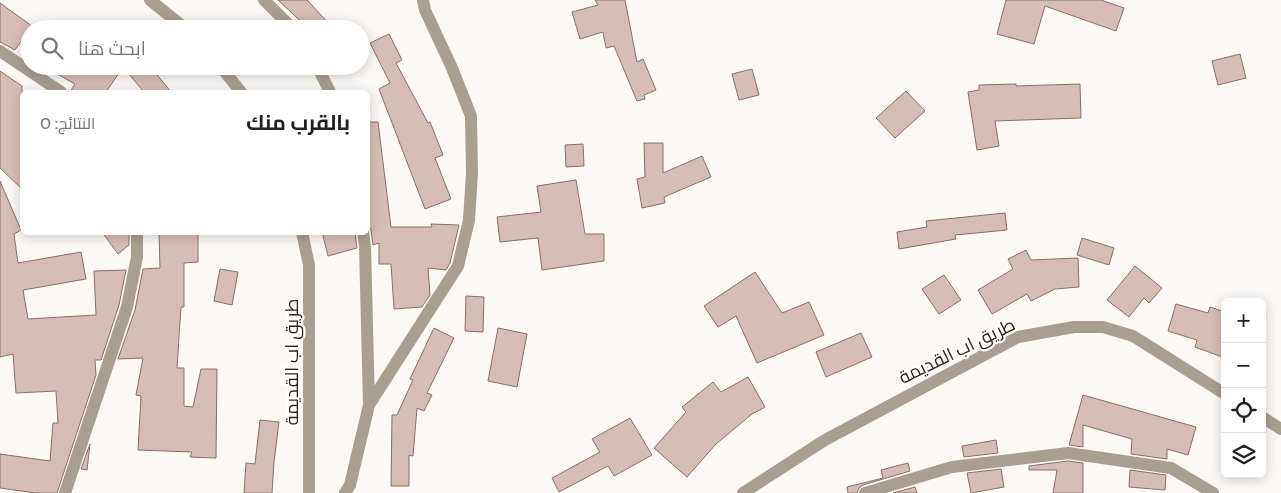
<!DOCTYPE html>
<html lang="ar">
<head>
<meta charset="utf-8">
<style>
  :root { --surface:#fff; --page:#f6f6f6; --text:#222; --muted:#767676; --line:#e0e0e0 }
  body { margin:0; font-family:Cabin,Cairo,sans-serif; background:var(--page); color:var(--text); direction:rtl }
  .controls { position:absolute; right:15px; bottom:15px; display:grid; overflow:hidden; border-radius:8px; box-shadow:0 2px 12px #0003 }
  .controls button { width:45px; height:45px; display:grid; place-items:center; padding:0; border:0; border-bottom:1px solid var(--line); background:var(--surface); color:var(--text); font:25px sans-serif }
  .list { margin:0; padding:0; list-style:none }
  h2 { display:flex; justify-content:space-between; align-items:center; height:65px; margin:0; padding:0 20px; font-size:21px }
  h2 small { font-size:16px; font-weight:400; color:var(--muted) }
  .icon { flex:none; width:28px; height:28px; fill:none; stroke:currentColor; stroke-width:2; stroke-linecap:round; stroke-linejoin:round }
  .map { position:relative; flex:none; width:1281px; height:493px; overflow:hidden; direction:ltr }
  .search { position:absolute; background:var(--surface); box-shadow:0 2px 12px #0003; left:20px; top:20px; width:350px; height:55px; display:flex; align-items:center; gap:12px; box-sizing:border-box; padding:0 18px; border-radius:28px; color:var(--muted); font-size:19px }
  .panel { position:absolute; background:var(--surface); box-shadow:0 2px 12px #0003; left:20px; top:90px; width:350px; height:145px; border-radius:8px; direction:rtl }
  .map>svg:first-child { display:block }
  .building { fill:#d7bcb5; stroke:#88706a }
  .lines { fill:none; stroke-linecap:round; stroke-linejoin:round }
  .minor { stroke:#a99f90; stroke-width:12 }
  .tertiary { stroke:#a99f90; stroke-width:12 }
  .labels { text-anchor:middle; stroke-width:4.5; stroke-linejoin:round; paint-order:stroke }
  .street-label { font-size:18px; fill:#251f18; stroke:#fff }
</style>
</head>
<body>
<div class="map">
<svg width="1281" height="493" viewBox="0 0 1281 493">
  <rect width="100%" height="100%" fill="#fcf8f5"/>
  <path class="building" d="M278,0h29l27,29h-25z
    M595,0h30l12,62 6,-3 13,31 -12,5 1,4 -8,2 -23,-55 -8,2 -3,-16 -23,7 -8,-27 26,-7z
    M1006,0h95l23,8 -8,23 -71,-25 -11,38 -37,-10z
    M0,3l32,23 -17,24 -15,-8z
    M389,34l13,26 -6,3 32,60 2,-1 13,33 -8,3 16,41 -26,10 -46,-120 11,-6 -20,-40z
    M1240,54l6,24 -28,7 -6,-24z
    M43,66h107l21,26h-27l-21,-25 -17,25h-36l5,-8z
    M752,69l7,26 -20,5 -7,-26z
    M0,71l22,15v103l-22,-21z
    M1016,84v2l64,-2 1,34 -86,3 4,25 -22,4 -9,-58 11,-2v-5z
    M906,91l19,20 -30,27 -19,-20z
    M368,122h10l13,105h41l-1,-3 28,1 -9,38 -4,7 -18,-2 2,27 -8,12 -28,2 -3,-45h-12v-21l-6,2 -2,-15 -3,-5z
    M644,143h19v30l39,-17 9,21 -47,20 1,6 -23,5 -5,-29 8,-2z
    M583,144l1,22 -18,1 -1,-22z
    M576,180l9,54h19v27l-62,9 -4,-32 -38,4 -3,-25 44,-5 -4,-26z
    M0,181l21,49 -7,4 4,29 63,-11 5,27 -63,11 5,29 68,-4 -2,-44 32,-1 -7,35 -18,55h-6l1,15 -39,118h-21l-36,-5v-34l50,7 3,-38h5l-2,-32 -40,2 -3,-39 -13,3z
    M1005,213l2,17 -52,5 1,4 -57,10 -2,-17 30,-5 -1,-6z
    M102,232h27v13l-11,9z
    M198,232v30l-14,1v44h-3l-4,61h7v38l9,1 8,-38h16l-1,89 -26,-1 2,-5 -54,-2 3,-54 -5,-1 7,-37 -25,1 17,-49 8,-41 17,-1 -1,-35z
    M322,232h33l2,16 -29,8z
    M1082,238l32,10 -5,17 -32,-10z
    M1026,250l5,10 47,-2 1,29 -24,2 -24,12 -4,-7 -35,20 -14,-24 35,-21 -5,-10z
    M1135,266l27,22 -13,15 -5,-5 -15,19 -22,-17z
    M220,269l18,3 -6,33 -18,-4z
    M755,272l27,41 27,-11 15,33 -67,28 -21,-47 -18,11 -14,-21z
    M944,275l17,25 -22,14 -17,-25z
    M466,296l18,1 -1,35 -18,-1z
    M1176,304l32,9 2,-6 15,5v46l-30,-11 2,-7 -29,-9z
    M434,328l20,10 -27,55 5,2 -8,16 -7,-3 -4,48 -4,-1v31h-18l1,-71h5l16,-35 -3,-1z
    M498,328l29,6 -10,53 -29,-6z
    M861,333l11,24 -46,20 -10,-25z
    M748,377l17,30 -13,7 -36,30 -29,33 -33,-29 32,-36 -4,-5 31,-25 8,10z
    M1083,395l113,32 -8,28 -21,-6v10l-36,-5 1,-15 -49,-14v22l-14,-2z
    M630,418l22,37 -38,21 -6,-10 -49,26 -7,-14 48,-26 -8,-13z
    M260,420l19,2 -5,40 -2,31h-28l2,-30 9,1z
    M996,440l2,13 -34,4 -2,-11z
    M90,444l-3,26 -6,-1z
    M1068,461l15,2v30h-30l4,-23h-28v-4z
    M908,463l2,8 -47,14 -4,3 -2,5h-9l-1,-6 36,-9 -2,-8z
    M1001,469l3,18 -33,6 -4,-20z
    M1130,470l36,5 -1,15 -36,-3z
    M915,487l2,6h-24z"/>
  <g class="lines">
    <path class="minor" d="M264,0l29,29
      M0,51l61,41
      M317,66l13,26
      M369,405l89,-139 11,-46 3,-47 -1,-57 -19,-48 -27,-58 -2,-10
      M65,493l62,-186 10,-50v-25
      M345,493l5,-8 19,-80 -4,-159 -2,-14
      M865,493l87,-26 116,-14 103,15 42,25"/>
    <path class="tertiary" d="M150,0l36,29
      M220,66l21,26
      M302,232l7,33v228
      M1262,417l19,12
      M743,493l82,-53 193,-103 56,-10h29l30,9 92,58"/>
  </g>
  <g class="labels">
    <g class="street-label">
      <text transform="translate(957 351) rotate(-26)" y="6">طريق اب القديمة</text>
      <text transform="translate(292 362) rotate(-90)" y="6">طريق اب القديمة</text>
    </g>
  </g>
</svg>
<div class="controls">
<button>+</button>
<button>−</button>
<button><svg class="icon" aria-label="locate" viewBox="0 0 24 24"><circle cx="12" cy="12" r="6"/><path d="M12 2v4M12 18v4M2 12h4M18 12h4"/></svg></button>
<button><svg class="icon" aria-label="layers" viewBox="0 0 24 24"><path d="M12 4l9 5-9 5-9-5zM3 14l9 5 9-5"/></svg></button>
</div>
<div class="search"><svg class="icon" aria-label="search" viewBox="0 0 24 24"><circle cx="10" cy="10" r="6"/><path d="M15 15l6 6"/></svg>ابحث هنا</div>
<section class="panel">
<h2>بالقرب منك<small>النتائج: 0</small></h2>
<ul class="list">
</ul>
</section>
</div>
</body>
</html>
